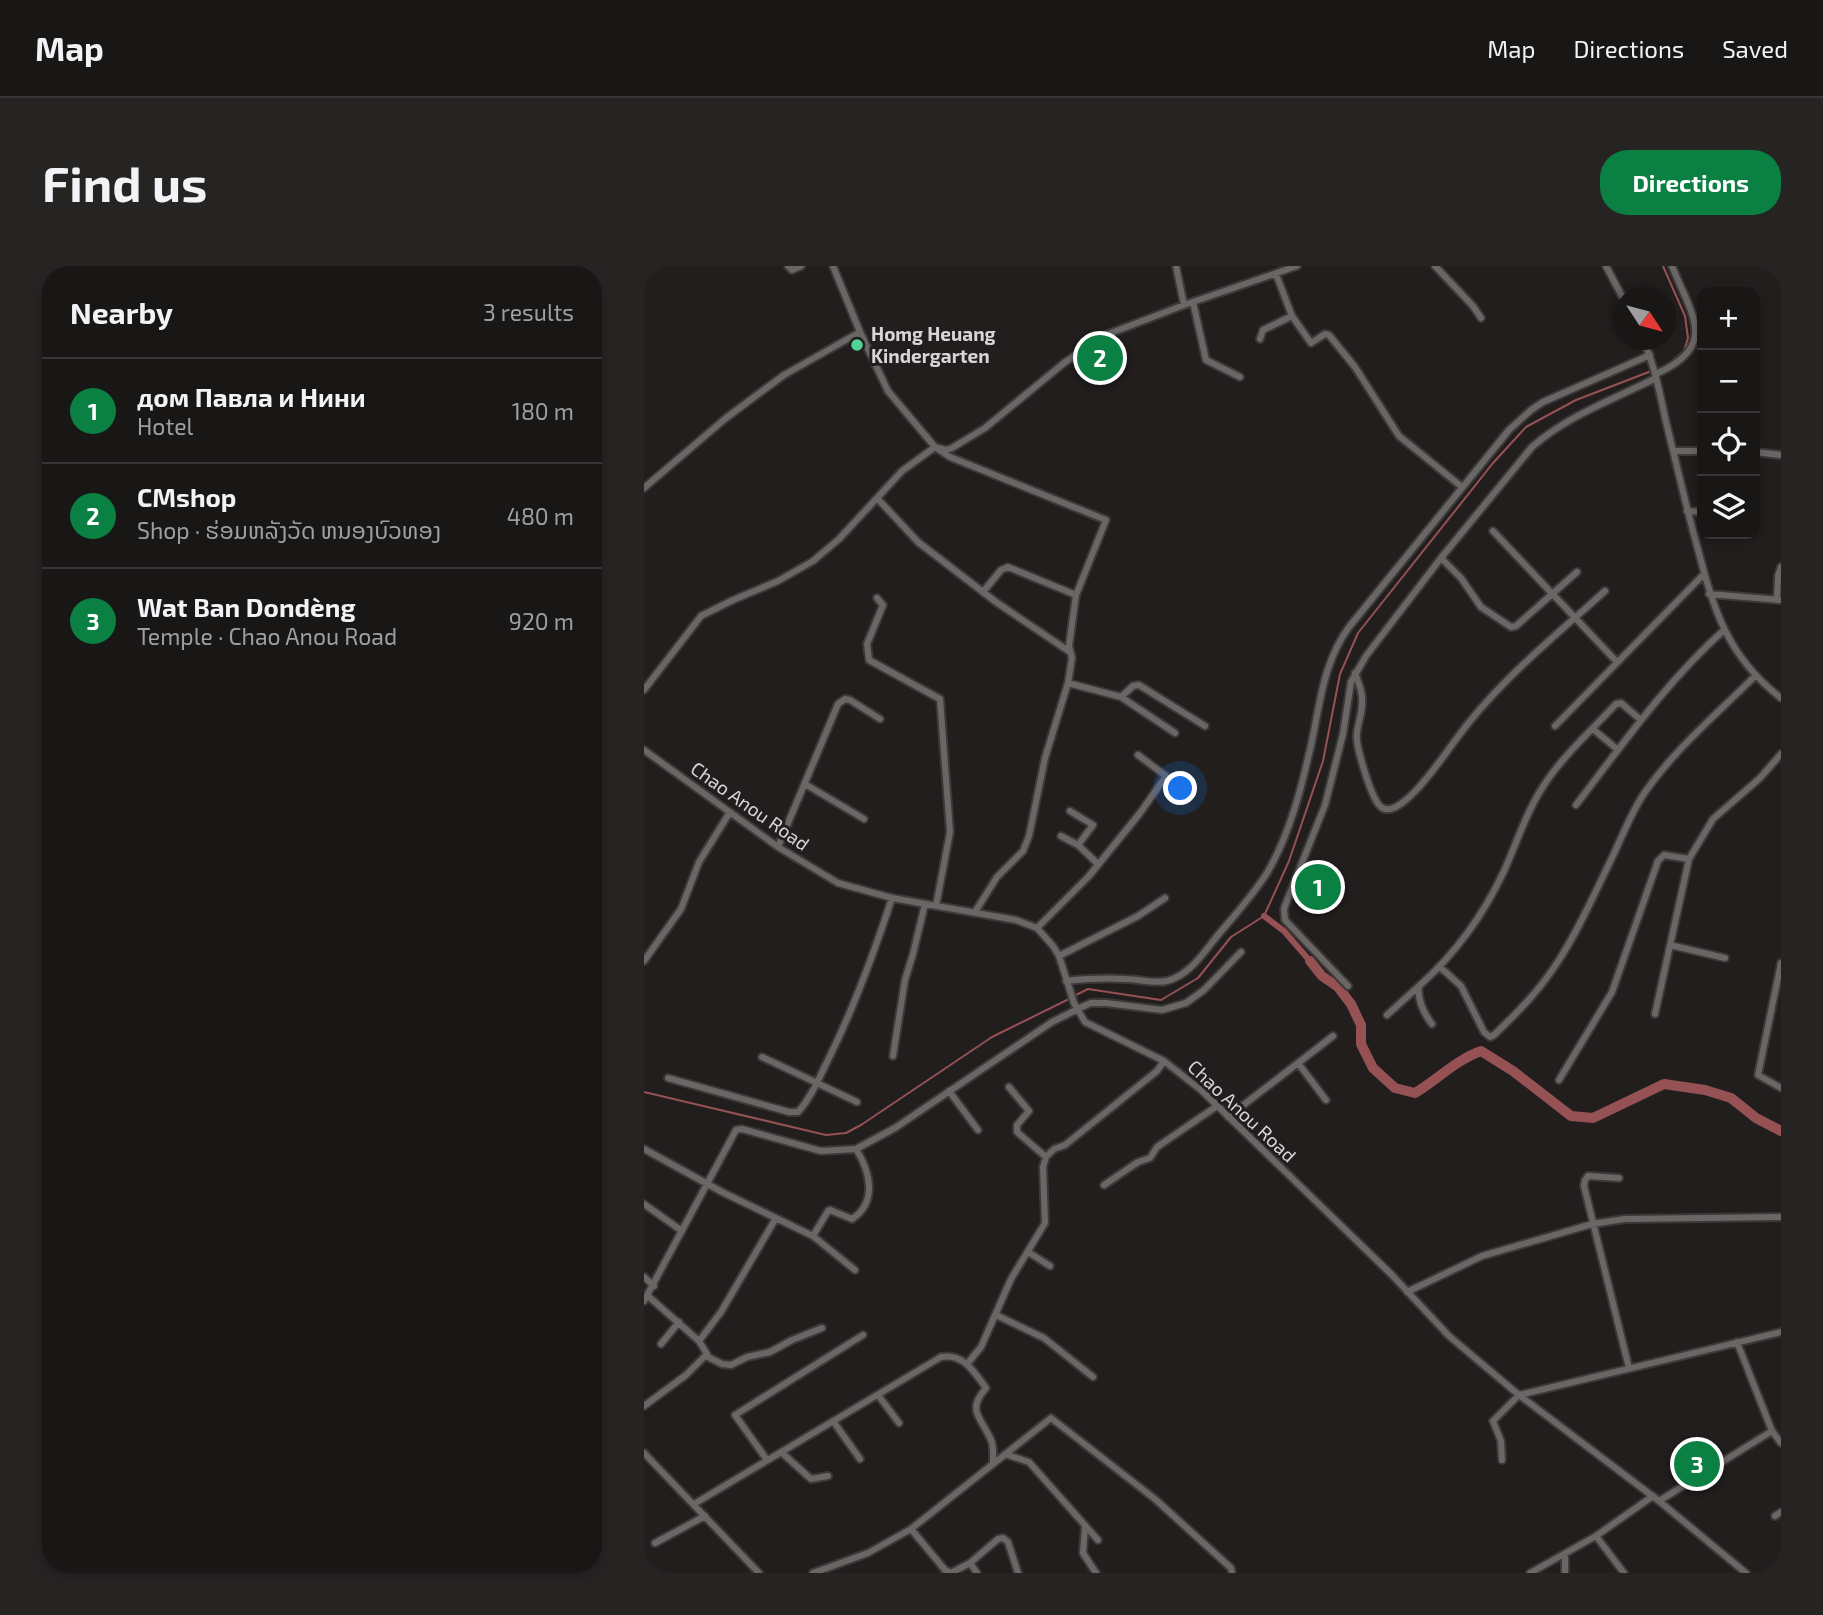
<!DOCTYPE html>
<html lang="en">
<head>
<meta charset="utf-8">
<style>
  :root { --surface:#191616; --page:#262323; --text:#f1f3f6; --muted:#9f9fa1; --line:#373535; --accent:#0b8043 }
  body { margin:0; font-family:"Exo 2","Noto Sans Lao",sans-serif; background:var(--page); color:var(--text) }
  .controls { position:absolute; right:21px; top:21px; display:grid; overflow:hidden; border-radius:14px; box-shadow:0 4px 10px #0003 }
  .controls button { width:63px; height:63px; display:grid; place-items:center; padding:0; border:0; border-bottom:2px solid var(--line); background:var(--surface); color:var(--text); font:35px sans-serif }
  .compass { position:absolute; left:969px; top:21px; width:63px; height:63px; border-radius:50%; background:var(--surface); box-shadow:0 4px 10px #0003; rotate:126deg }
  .you { position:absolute; left:537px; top:523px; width:24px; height:24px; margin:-18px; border:5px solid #fff; border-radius:50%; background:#1a73e8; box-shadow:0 0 0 10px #1a73e833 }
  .badge { display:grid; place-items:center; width:46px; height:46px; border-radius:50%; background:var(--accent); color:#fff; font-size:23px; font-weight:700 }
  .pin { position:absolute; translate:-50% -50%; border:4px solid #fff; box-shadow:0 2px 7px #0006 }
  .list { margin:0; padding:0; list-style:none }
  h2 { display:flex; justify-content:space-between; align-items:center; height:91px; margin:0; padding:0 28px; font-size:30px }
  h2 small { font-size:23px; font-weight:400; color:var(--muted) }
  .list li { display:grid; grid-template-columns:46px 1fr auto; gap:21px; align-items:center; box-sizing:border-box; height:105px; padding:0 28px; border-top:2px solid var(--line) }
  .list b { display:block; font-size:26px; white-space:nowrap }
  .list p { margin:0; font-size:23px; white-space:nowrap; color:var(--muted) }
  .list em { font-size:23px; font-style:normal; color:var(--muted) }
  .icon { flex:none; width:38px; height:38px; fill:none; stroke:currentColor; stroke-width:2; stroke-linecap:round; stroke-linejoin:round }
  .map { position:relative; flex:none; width:1137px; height:1307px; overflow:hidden; border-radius:28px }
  header { display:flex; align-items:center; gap:42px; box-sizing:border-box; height:98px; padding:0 35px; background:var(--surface); border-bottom:2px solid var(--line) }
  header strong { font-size:33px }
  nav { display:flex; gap:38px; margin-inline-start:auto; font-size:24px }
  .intro { display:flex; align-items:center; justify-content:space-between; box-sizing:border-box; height:168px; padding:0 42px }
  h1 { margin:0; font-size:49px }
  .button { padding:18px 32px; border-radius:28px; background:var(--accent); color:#fff; font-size:24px; font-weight:700 }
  main { display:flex; gap:42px; padding:0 42px }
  aside { flex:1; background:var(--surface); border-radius:28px; box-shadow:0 4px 10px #0003 }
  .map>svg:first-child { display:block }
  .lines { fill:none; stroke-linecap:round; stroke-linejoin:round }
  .stream { stroke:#955153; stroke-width:2 }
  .canal { stroke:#955153; stroke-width:6 }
  .river { stroke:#955153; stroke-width:10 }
  .minor-casing { stroke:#3c3939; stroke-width:10 }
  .minor { stroke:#6b6666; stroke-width:6 }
  .poi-dot { fill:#51d397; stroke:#211e1d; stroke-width:2.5 }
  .labels { text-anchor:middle; stroke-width:6; stroke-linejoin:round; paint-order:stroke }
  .poi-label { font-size:19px; font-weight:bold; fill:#d7d5d5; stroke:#211e1d; text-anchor:start }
  .street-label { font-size:19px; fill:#d7d5d5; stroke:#211e1d }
</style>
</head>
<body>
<header>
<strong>Map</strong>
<nav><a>Map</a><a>Directions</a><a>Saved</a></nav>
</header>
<div class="intro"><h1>Find us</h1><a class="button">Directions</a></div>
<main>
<aside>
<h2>Nearby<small>3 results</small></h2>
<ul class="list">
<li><span class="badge">1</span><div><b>дом Павла и Нини</b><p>Hotel</p></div><em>180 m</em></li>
<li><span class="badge">2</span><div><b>CMshop</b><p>Shop · ຮ່ອມຫລັງວັດ ຫນອງບົວທອງ</p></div><em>480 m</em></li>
<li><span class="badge">3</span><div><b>Wat Ban Dondèng</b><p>Temple · Chao Anou Road</p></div><em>920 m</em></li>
</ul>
</aside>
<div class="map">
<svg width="1137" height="1307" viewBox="0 0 1137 1307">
  <rect width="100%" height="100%" fill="#211e1d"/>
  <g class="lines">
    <path class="stream" d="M430,730l14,-7 73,11 37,-22 33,-41 33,-21 25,-55 34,-100 17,-87 18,-41 135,-170 33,-36 50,-27 91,-35 17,-14 4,-13 -3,-22 -22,-50
      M0,826l182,43 20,-2 15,-8 131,-88 77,-38"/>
    <path class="canal" d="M620,650l20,15 26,30"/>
    <path class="river" d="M666,695l12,15 16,11 13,17 10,21v19l12,24 22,20 20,5c23,-14 41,-33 66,-42l32,20 58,45 22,2 71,-34 41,6 26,8 25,20 25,13"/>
    <g class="minor-casing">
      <path id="minor" d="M144,0l4,4 9,-4
        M189,0l27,66 28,59 47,56 15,10 156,63 -30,75 -7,51 3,12 -4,25 -23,75 -16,78 -6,15 -26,26 -22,35
        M532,0l8,39
        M791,0l38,40 8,12
        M962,0l18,34
        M632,8l16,42 19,27 14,-9 4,1 26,32 44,69 63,51
        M549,36l13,58 34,17
        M616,73l3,-9 29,-14
        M999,74c12,26 17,54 23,82 10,40 19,80 30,120 17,64 29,113 85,156
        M1012,108c63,-28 36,-58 16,-108
        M1029,185h29
        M1111,186l26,3
        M0,222l82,-70 58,-43 76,-43
        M233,232l41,44 78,60 74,50
        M1043,245l15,1
        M849,265l123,130
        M797,292l20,20 20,29 30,20 5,-1 61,-54
        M339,326l18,-22 7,-3 68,28
        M1065,328l72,6
        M233,332l6,7 -16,39 2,16 71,39 10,133 -14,74
        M1133,334l1,-24 3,-9
        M711,407c4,11 8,20 7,31 0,13 -7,25 -5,37 2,14 14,56 23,65 18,19 64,-51 74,-64 42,-59 98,-103 151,-151
        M424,417l53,14 54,36
        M0,424l57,-74 32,-16 45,-19 35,-20 26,-22 63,-68 33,-24 11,3 6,-2 33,-20 79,-65 39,-27 81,-31 113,-39
        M477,431l12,-11 6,-1 66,41
        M911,460l149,-152
        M949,463l25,21
        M0,484l134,97 60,36 54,15 124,22 21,8 16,18 6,10 15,47 11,19 79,39 37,29 190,184 58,62 70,59 140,106 87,72
        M161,518l59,35
        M932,539c46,-60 91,-124 148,-175
        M426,545l23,14 -15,20
        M417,570l17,9 20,19
        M134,581l60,-143 7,-5 5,1 30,19
        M393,662l52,-52 51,-63 26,-37 -28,-21
        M1026,679l55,13
        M415,690l79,-40 27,-18
        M0,695l37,-52 18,-47 31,-50
        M1137,697l-23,112 23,13
        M796,701l21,19 23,46 6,5 4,-2c23,-22 45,-44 63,-72 20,-30 36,-66 52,-99 12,-24 21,-50 36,-72 32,-45 71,-77 110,-116
        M422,715c19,-2 40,-3 59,-2 14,0 28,5 42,2 23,-6 37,-29 51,-46 17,-20 35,-40 49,-62 19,-32 33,-79 41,-115 12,-46 12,-91 41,-131l160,-197 22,-20 12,-8 107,-47
        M704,720l-63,-66 -1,-11 4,-11 37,-93 18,-71 8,-52 15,-26 75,-98 91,-111c35,-31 82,-48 124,-69
        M1011,748l34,-155 24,-40 47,-41 21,-24
        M743,749l32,-29
        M788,758c-8,-10 -15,-25 -13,-38 35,-31 65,-72 85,-115 12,-26 20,-53 35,-78 20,-34 51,-61 77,-89l5,-1 20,17
        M249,790l12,-76 8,-26 12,-50
        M118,791l95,45
        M654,797l28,37
        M24,812l121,34h9c13,-14 21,-34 30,-52 26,-52 46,-107 64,-162
        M915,814l53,-88 46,-131 6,-6 25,4
        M365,821l20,24 -12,14v7l29,25
        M305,825l29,39
        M584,851l105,-81
        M0,883l78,43 91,44 42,34
        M975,912l-31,-2 -3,4 -1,6 45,182
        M460,919l34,-23 12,-4 7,-11 60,-41
        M0,938l38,27
        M169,970l15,-25 2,-1 22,9c26,-17 18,-48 4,-70
        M384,986l22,14
        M0,1011l10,9
        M763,1026l75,-36 110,-32 33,-5 156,-2
        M0,1035l92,-171 6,-1 79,22 35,-2 39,-21 157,-106 32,-16 7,-3h15l56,7 24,-7 18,-13 37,-38
        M352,1049l48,23 49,39
        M55,1075l22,-29 55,-94
        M1093,1076l35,89 9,12
        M17,1078l18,-22
        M62,1090l16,8 9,1 16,-8 23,-5 22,-12 30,-12
        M323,1098l14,-17 30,-68 34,-56 -2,-56 3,-10 8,-8 11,-4 92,-74 7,-10
        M234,1129l21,28
        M0,1140l42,-31 21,-21 -8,-13 -51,-45
        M189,1155l27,38
        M137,1186l30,27 17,-3
        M0,1187l115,120
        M361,1188l24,8 69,78
        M123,1194l-32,-45 128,-80
        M858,1194l-1,-19 -8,-20 26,-26 262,-63
        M1015,1235l113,-70
        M50,1238l247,-147c23,-4 33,15 45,31 -20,23 -5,29 5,52 3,7 2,15 2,23
        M1131,1250l6,-4
        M441,1260l-2,27 13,20
        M267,1263l34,41 6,3 19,-10 28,-24 5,-1 5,4 10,31
        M952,1270l28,37
        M11,1277l50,-27
        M326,1297l7,10
        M169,1307l55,-20 43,-24 140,-111 104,81 76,69 1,5
        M886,1307l66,-37 57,-40
        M921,1307v-19"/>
    </g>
    <use href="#minor" class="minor"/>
  </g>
  <circle class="poi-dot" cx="213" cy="79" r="7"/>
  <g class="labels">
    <g class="poi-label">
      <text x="227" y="75">Homg Heuang<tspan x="227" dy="22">Kindergarten</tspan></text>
    </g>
    <g class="street-label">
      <text transform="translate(106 540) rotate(35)" y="7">Chao Anou Road</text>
      <text transform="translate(598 845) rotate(43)" y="7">Chao Anou Road</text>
    </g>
  </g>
</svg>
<div class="controls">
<button>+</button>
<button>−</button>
<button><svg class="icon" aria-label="locate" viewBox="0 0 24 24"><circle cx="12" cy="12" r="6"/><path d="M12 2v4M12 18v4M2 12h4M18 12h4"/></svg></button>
<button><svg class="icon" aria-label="layers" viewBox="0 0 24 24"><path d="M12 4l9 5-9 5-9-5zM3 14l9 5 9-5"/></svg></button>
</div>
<svg class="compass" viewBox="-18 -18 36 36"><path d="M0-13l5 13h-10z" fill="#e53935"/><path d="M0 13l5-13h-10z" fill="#9f9fa1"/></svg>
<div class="you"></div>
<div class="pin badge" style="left:674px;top:621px">1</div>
<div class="pin badge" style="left:456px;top:92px">2</div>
<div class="pin badge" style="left:1053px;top:1198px">3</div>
</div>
</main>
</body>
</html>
